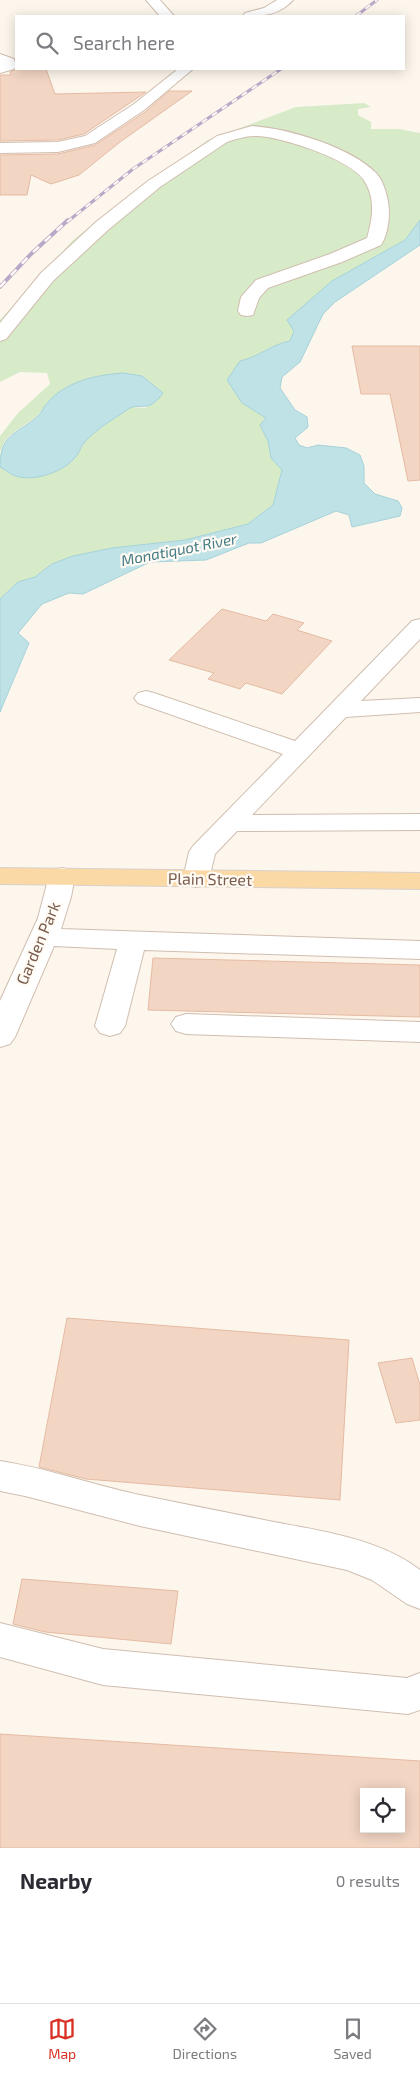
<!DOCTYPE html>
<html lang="en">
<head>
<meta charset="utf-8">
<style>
  :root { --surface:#fff; --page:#f2f2f3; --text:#2b2b33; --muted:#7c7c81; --line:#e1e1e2; --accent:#d93025 }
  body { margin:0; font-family:"Exo 2",sans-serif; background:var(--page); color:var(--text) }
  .controls { position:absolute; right:15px; bottom:15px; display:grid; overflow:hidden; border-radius:0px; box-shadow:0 2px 12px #0003 }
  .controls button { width:45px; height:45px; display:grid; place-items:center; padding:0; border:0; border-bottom:1px solid var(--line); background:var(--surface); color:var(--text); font:25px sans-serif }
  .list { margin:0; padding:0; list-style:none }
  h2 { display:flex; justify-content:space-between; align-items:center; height:65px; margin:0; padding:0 20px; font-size:21px }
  h2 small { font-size:16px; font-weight:400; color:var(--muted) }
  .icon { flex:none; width:28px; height:28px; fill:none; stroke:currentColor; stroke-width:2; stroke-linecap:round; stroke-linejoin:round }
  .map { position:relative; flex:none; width:420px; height:1848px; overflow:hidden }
  .search { position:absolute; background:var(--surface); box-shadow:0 2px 12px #0003; left:15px; right:15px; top:15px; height:55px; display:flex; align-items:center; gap:12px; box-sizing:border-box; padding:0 18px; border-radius:0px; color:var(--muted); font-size:19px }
  .sheet { height:155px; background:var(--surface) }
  nav { display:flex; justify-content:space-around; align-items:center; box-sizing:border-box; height:70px; border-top:1px solid var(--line); background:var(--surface); font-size:14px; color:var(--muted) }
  nav a { display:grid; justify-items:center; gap:2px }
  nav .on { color:var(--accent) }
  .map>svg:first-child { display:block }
  .green { fill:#d8ebc9 }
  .water { fill:#bfe2e7; stroke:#a5d2d9 }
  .building { fill:#f2d5c3; stroke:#e5bba3; fill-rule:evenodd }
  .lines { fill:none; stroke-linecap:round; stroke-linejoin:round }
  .minor-casing { stroke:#d0beb0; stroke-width:2 }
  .major-casing { stroke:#d9d1cd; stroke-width:2 }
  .minor { fill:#fff; fill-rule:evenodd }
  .major { fill:#fad9a5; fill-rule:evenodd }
  .rail-far1-casing { stroke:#b9a8c8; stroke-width:3 }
  .rail-casing { stroke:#b9a8c8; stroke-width:4 }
  .rail-far1 { stroke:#fffaf3; stroke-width:2; stroke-dasharray:6; stroke-linecap:butt }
  .rail { stroke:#fffaf3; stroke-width:2.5; stroke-dasharray:8; stroke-linecap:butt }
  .labels { text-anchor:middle; stroke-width:4.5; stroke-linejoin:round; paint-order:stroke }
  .far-water-label { font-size:15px; font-style:italic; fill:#437b85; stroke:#fffaf3 }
  .street-label { font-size:16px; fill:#795c4d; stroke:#fffaf3 }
</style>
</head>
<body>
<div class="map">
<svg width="420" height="1848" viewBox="0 0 420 1848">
  <rect width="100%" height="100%" fill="#fdf6ec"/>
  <path class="green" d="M364,103l7,4 -13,2v6l13,7v7h28l21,4v87l-15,20 -33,19 -78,72 -4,10c-18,3 -31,16 -50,20l2,42 24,15 -6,7 8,16 3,17 11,12 -9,35 -25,19 -63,16 -73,8 -60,16 -17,13 -17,5 -18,17v-132l14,9 61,-17 8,-15 16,-16 31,-21 15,1 13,-8 -35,-27 -28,4 -48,25c-8,20 -30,23 -42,39 -2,3 -3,8 -5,11v-16l18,-23 32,-29 -3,-11 -27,-1 -20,10v-62l73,-80 61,-48 74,-52 88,-33z"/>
  <path class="water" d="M420,220v25l-85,57 -12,12 -23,48 -18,15 -2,11 15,22 12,7 1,10 -13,11 4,7 8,3 11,-3 28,3 14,7 4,11v17l11,11 23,7 4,7 -2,8 -48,11 -3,-12 -13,-4 -75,32h-12l-43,17 -56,2 -67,32 -14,-1 -27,11 -24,29 11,10 -29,69v-113l18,-17 17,-5 17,-13 21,-8 39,-8 73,-8 63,-16 25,-19 9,-35 -11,-12 -3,-17 -8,-16 6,-7 -24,-15 -15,-23 13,-19c19,-4 32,-17 50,-20l4,-10 -7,-11 45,-39 73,-41z
    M123,373l19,3 21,17c-15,22 -25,8 -36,17 -15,10 -31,19 -43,33 -4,4 -5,12 -10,16 -13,14 -43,24 -61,16 -4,-2 -9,-6 -13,-8 0,-33 15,-32 37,-50 5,-4 7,-11 11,-15 19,-21 48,-27 75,-29z"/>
  <path class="building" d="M16,69h30l9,25 91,-2 -62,42 -26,6 -58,1v-66h11l-1,-3z
    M169,91h23l-72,51 -41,33 -28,9 -20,-9 -4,20h-27v-40l58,-1 37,-9 50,-33z
    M352,346h68v134l-12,1 -18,-87h-29z
    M222,609l44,12 7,-7 31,9 -7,7 35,11 -50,53 -36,-11 -6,6 -32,-10 6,-6 -45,-13z
    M153,958l267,7v52l-272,-7z
    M67,1318l282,22 -9,160 -254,-21 -47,-12z
    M412,1358l8,27v35l-24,3 -18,-60z
    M22,1579l156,12 -7,53 -126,-12 -32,-8z
    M0,1734l420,27v87h-420zM364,1792h37v37h-37z"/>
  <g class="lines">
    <g class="minor-casing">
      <path id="minor" d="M146,0h14l14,16h-14z
        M277,0h16c-13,15 -32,17 -50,16l2,-3 19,-5z
        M0,54l14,5 2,7 -2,3 -14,4z
        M178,69h15l-49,41 -49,33 -37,9 -58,1v-10l58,-1 27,-6 49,-32z
        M252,126c35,2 99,21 124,47 8,8 13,27 13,39 0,10 -2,24 -8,33l-39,17 -74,26 -9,10 -6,17 -6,1 -6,-1 -3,-4 3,-14 15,-17 74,-26 37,-16c6,-20 9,-41 -4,-59 -14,-20 -85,-44 -109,-43 -9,0 -18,3 -27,6l-67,45 -52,43 -55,51 -47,58 -6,2v-18l41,-50 55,-51 52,-41 69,-45z
        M420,619v20l-59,62 59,-3v14l-74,5 -94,98 168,-1v16l-183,1 -22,23 -6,25 -4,6 -9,2 -9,-2 -4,-6 6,-27 4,-6 90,-92 -145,-51 -4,-5 4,-5 8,-2 8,2 141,48 117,-120z
        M62,868l9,2 4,6 -4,21 -10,32 359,12v18l-276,-9 -19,76 -5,7 -10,3 -10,-3 -5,-7 22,-77 -63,-3 -39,91 -5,7 -10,3v-46l38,-83 11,-42 4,-6z
        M186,1014l234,8v20l-234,-8 -10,-3 -5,-7 5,-7z
        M0,1461c47,7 93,24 140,34 44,9 89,18 134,27 48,9 106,17 146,48v39l-13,-5 -35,-24 -25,-10 -207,-44 -115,-30 -25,-5z
        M0,1623l103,26 304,29 13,-5v37l-12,4 -305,-29 -103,-28z"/>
    </g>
    <g class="major-casing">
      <path id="major" d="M0,868l420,5v16l-420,-5z"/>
    </g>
    <use href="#minor" class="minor"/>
    <use href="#major" class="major"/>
    <g class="rail-far1-casing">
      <path id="rail-far1" d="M356,16l21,-16
        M67,222l66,-53 148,-100"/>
    </g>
    <g class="rail-casing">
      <path id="rail" d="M0,287l31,-33 37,-34"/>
    </g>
    <use href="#rail-far1" class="rail-far1"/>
    <use href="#rail" class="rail"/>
  </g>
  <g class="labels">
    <g class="far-water-label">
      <text transform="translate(179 550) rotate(-11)" y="5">Monatiquot River</text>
    </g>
    <g class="street-label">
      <text transform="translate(210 879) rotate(1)" y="6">Plain Street</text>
      <text transform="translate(38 943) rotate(-67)" y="6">Garden Park</text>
    </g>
  </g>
</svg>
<div class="controls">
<button><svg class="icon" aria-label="locate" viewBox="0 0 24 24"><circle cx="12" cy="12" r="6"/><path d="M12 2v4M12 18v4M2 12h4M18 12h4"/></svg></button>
</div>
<div class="search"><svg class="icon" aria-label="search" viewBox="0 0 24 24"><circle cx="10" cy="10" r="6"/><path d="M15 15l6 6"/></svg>Search here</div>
</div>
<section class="sheet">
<h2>Nearby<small>0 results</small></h2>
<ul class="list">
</ul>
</section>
<nav>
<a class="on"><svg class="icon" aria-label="map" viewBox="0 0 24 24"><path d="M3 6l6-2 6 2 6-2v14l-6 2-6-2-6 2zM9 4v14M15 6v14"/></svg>Map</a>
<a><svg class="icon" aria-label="directions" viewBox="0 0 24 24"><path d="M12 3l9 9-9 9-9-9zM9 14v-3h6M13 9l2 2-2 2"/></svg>Directions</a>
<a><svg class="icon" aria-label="saved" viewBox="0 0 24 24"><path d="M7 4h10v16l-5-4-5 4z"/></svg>Saved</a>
</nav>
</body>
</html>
